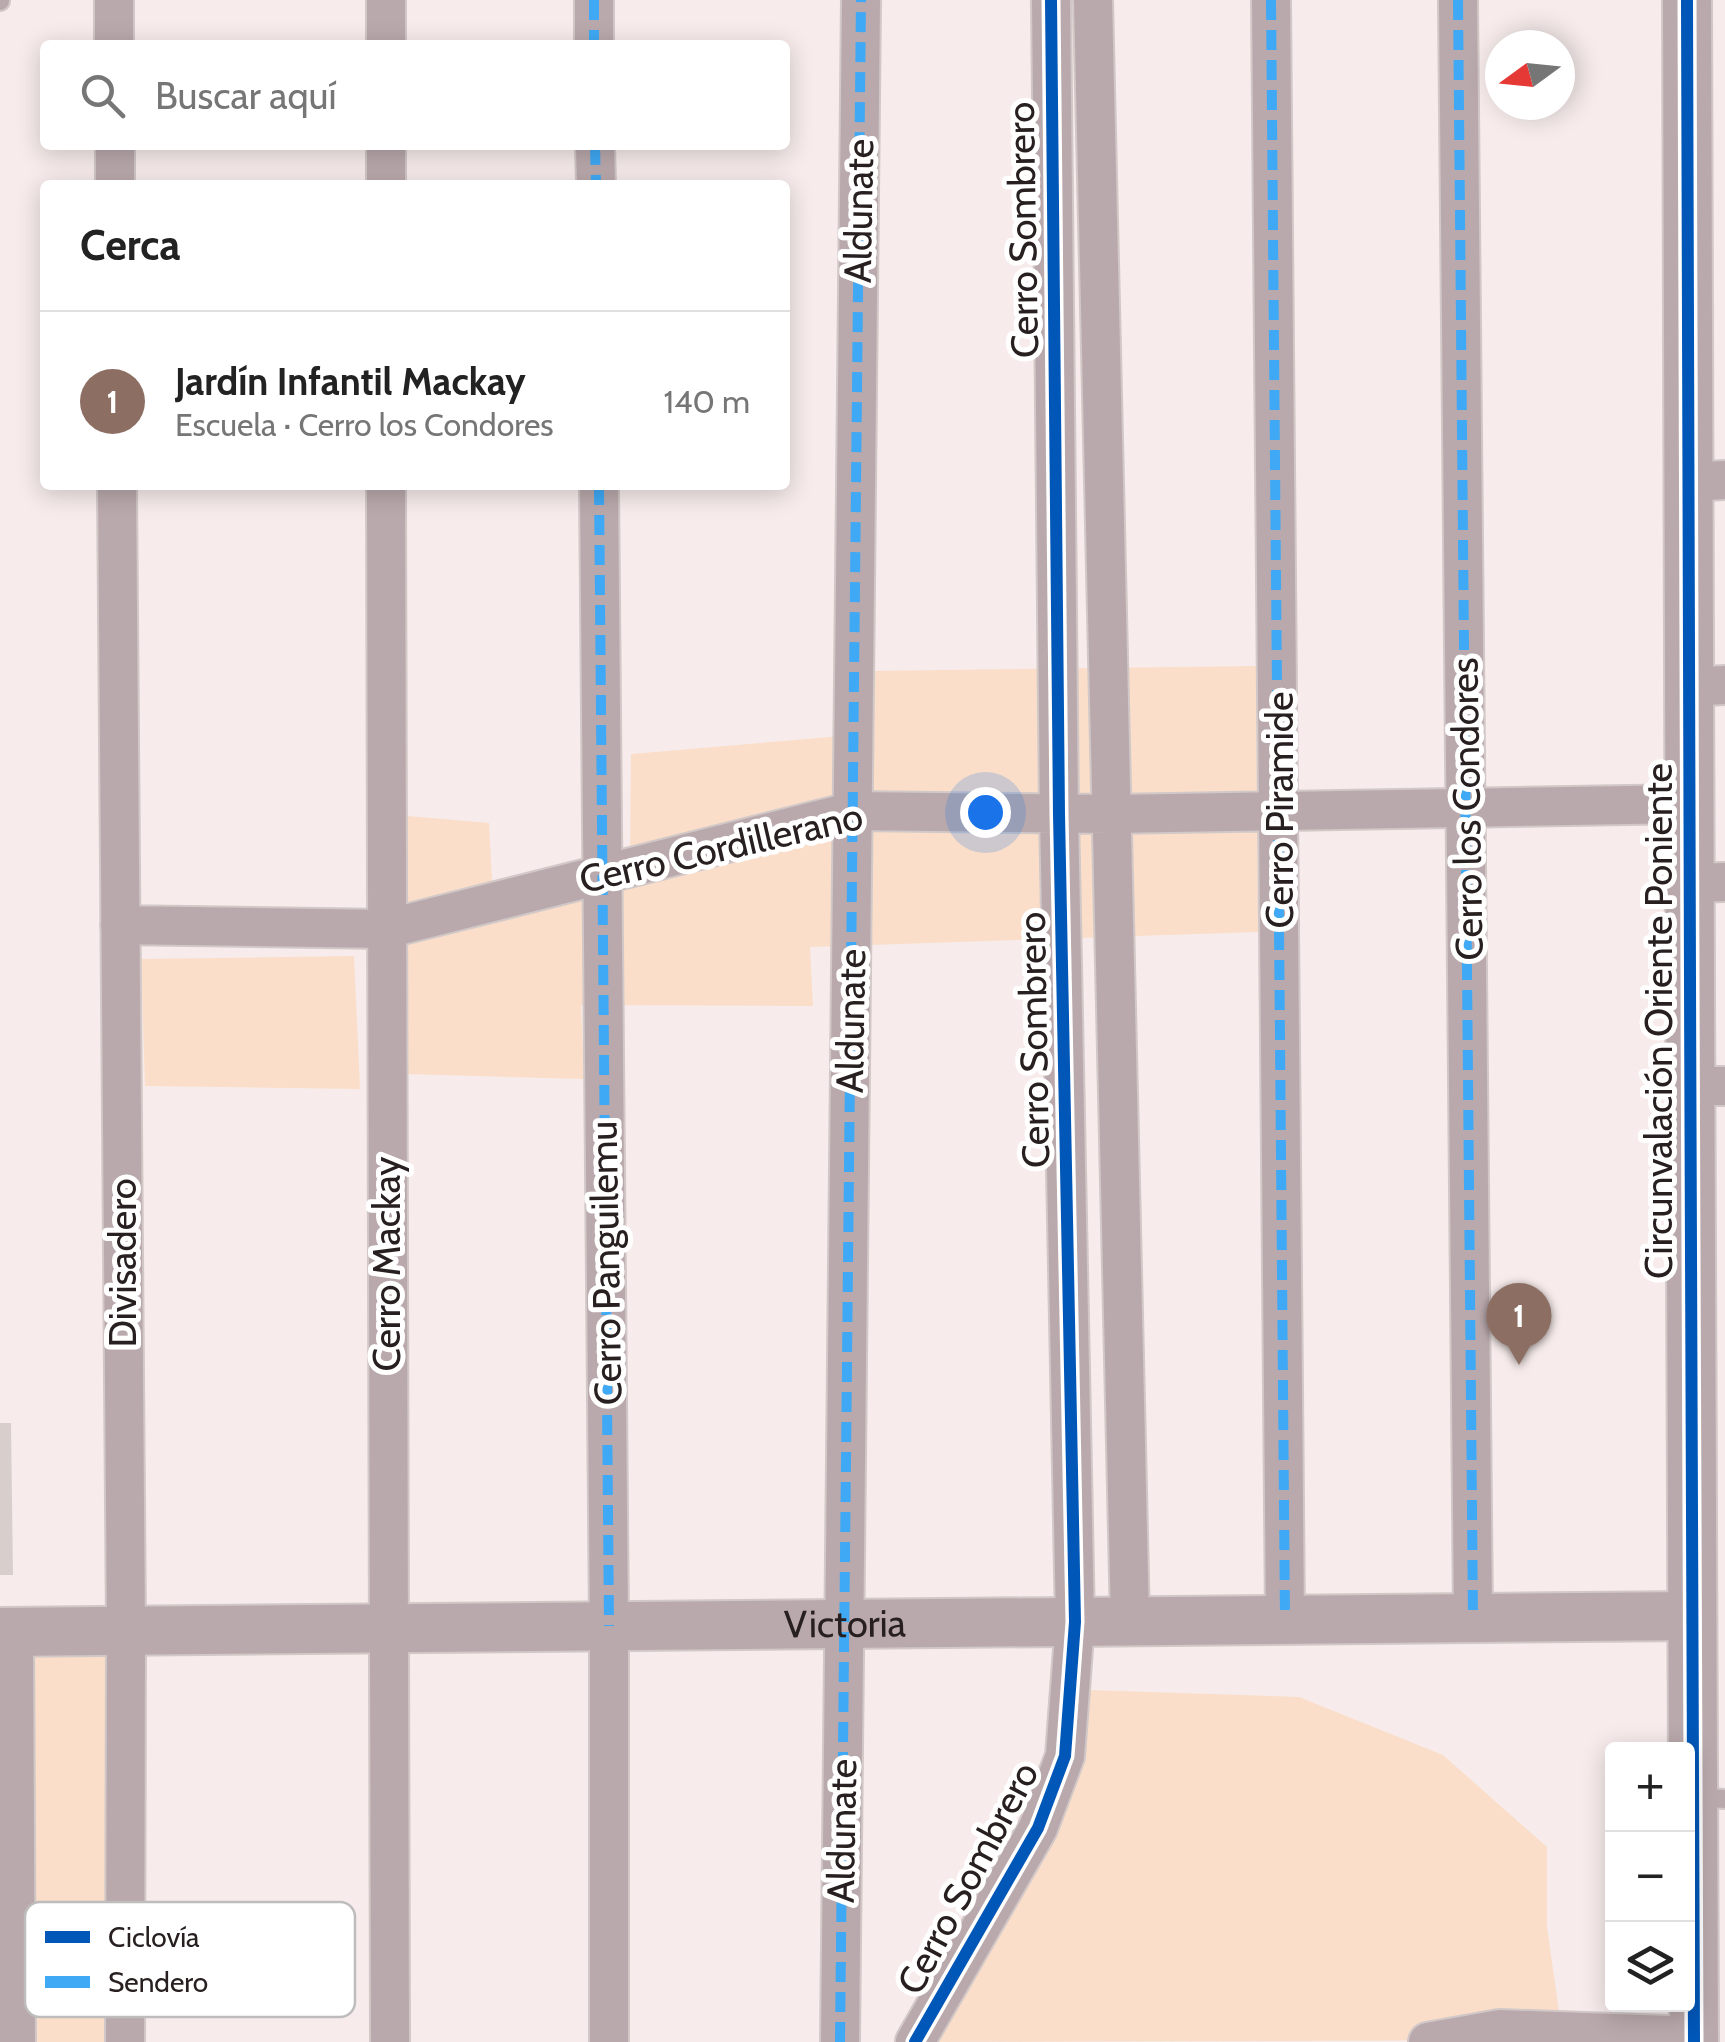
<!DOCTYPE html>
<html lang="es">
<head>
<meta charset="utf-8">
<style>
  :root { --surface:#fff; --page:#f6f6f6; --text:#222; --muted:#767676; --line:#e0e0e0; --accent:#706767 }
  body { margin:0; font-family:Cabin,sans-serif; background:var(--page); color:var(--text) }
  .controls { position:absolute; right:30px; bottom:30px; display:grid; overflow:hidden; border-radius:10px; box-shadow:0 5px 25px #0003 }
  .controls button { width:90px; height:90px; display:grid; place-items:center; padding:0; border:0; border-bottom:2px solid var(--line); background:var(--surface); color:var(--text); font:50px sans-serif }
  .compass { position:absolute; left:1485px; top:30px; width:90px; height:90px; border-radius:50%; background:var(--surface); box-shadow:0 5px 25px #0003; rotate:255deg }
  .you { position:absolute; left:985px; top:812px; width:35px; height:35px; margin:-25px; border:8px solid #fff; border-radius:50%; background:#1a73e8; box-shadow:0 0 0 15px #1a73e833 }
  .badge { display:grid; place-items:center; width:65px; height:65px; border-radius:50%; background:var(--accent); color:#fff; font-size:32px; font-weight:700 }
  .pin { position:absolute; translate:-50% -82px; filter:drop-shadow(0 2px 5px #0008) }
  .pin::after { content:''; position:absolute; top:52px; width:35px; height:30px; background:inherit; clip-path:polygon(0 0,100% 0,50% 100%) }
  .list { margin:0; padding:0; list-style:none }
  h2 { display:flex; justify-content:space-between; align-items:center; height:130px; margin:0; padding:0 40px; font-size:42px }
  h2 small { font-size:32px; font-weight:400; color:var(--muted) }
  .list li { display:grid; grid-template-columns:65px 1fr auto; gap:30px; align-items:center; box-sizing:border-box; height:180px; padding:0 40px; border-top:2px solid var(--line) }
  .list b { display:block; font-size:38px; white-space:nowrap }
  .list p { margin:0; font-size:32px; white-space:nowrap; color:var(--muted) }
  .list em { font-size:32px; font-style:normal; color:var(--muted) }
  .icon { flex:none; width:55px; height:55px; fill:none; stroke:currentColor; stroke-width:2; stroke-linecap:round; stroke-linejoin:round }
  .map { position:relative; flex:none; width:1725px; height:2042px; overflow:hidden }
  .search { position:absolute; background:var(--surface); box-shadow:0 5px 25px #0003; left:40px; top:40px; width:750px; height:110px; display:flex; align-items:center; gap:25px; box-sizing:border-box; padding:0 35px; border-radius:10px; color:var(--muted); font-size:38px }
  .panel { position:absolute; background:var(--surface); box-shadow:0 5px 25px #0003; left:40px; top:180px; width:750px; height:310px; border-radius:10px }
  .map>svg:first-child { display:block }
  .green { fill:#fadec9 }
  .building { fill:#d8cfcd }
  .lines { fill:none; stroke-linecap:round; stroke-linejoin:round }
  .service-casing { stroke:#d1c8c7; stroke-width:22 }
  .minor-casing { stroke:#d1c8c7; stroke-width:42 }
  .tertiary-casing { stroke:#d1c8c7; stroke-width:52 }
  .service { stroke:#baa9ac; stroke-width:18 }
  .minor { stroke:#baa9ac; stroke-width:38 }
  .tertiary { stroke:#baa9ac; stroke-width:48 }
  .quiet { stroke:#3fa9f5; stroke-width:10; stroke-dasharray:20 10; stroke-linecap:butt }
  .cycleway-casing { stroke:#fff; stroke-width:19 }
  .cycleway { stroke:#0057b8; stroke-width:12 }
  .labels { text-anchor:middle; stroke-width:10; stroke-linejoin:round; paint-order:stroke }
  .street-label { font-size:38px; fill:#282020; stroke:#fff }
  .key { fill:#fff; stroke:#bebcbc; stroke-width:2.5 }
  .key-label { font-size:28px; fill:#282020 }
</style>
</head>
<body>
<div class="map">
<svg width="1725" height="2042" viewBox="0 0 1725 2042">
  <rect width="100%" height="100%" fill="#f7eceb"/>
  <path class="green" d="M1256,666l2,266 -448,15 3,59 -232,-1 3,74 -179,-5 3,-258 81,7 4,75 137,-41 1,-103 234,-20 3,-63z
    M354,956l6,133 -215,-3 -4,-127z
    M113,1646v396h-86l-3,-395z
    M1089,1690l210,7 144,58 104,92v80l16,113 -636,2z"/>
  <path class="building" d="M0,1423h11l2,152h-13z"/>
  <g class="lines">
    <g class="service-casing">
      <path id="service" d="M0,1v-1
        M1695,1797l30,2"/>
    </g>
    <g class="minor-casing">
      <path id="minor" d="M114,0v45
        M594,0v45
        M1093,0l37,1621
        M1271,0l14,1620
        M1458,0l15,1618
        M386,45v-45
        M115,145v40
        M595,145l1,40
        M386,185v-40
        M1687,482l38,-2
        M117,485l9,1146 -1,411
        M386,485l4,1557
        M599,485l10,1141v416
        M1688,687l37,-2
        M1689,883l36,-1
        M120,925l266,4 468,-118 258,3 575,-10
        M1690,1086h35
        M14,1632l2,410
        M840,2042l21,-2042
        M915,2042l123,-214 27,-72 10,-134 -16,-808 -8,-814
        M1428,2042l72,-13 194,7"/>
    </g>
    <g class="tertiary-casing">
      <g id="tertiary">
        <path d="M1687,0c0,681 6,1361 7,2042"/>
        <path id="s1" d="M0,1632l1692,-16"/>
      </g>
    </g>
    <use href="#service" class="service"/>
    <use href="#minor" class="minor"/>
    <use href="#tertiary" class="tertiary"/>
    <path class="quiet" d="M594,0v45
      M1271,0l14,1620
      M1458,0l15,1618
      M595,145l1,40
      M599,485l10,1141
      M840,2042l21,-2042"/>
    <g class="cycleway-casing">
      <path id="cycleway" d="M1687,0c0,681 6,1361 7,2042
        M915,2042l123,-214 27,-72 10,-134 -16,-808 -8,-814"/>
    </g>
    <use href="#cycleway" class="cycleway"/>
  </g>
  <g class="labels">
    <g class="street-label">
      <text transform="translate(859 211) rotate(-89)" y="13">Aldunate</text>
      <text transform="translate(1023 230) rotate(-91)" y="13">Cerro Sombrero</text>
      <text transform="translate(1467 809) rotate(-91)" y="13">Cerro los Condores</text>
      <text transform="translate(1280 810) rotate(-90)" y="13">Cerro Piramide</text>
      <text transform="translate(721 848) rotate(-13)" y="13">Cerro Cordillerano</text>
      <text transform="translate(851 1021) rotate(-89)" y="13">Aldunate</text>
      <text transform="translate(1659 1021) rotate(-90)" y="13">Circunvalación Oriente Poniente</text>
      <text transform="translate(1034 1040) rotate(-91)" y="13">Cerro Sombrero</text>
      <text transform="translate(123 1263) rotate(-90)" y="13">Divisadero</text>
      <text transform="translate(606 1263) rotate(-91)" y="13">Cerro Panguilemu</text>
      <text transform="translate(387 1264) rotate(-90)" y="13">Cerro Mackay</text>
      <text dy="13" stroke="none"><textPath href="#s1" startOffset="845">Victoria</textPath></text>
      <text transform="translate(842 1831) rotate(-89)" y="13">Aldunate</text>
      <text transform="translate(968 1878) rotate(-62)" y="13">Cerro Sombrero</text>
    </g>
  </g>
  <rect x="25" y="1902" width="330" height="115" rx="15" class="key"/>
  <rect x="45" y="1931" width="45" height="12" fill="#0057b8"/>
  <rect x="45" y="1976" width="45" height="12" fill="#3fa9f5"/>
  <g class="key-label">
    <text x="108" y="1947">Ciclovía</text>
    <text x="108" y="1992">Sendero</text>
  </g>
</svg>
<div class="controls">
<button>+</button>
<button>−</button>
<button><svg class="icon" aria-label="layers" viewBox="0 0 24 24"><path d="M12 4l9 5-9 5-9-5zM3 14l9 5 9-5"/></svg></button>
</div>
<svg class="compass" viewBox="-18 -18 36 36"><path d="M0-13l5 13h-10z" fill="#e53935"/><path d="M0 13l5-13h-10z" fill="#767676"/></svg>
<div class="you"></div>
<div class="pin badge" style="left:1519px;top:1365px;background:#8d6e63">1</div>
<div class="search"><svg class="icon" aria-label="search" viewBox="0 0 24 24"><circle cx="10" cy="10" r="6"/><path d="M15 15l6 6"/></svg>Buscar aquí</div>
<section class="panel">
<h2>Cerca<small></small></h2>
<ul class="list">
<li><span class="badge" style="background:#8d6e63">1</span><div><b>Jardín Infantil Mackay</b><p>Escuela · Cerro los Condores</p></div><em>140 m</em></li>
</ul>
</section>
</div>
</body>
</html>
